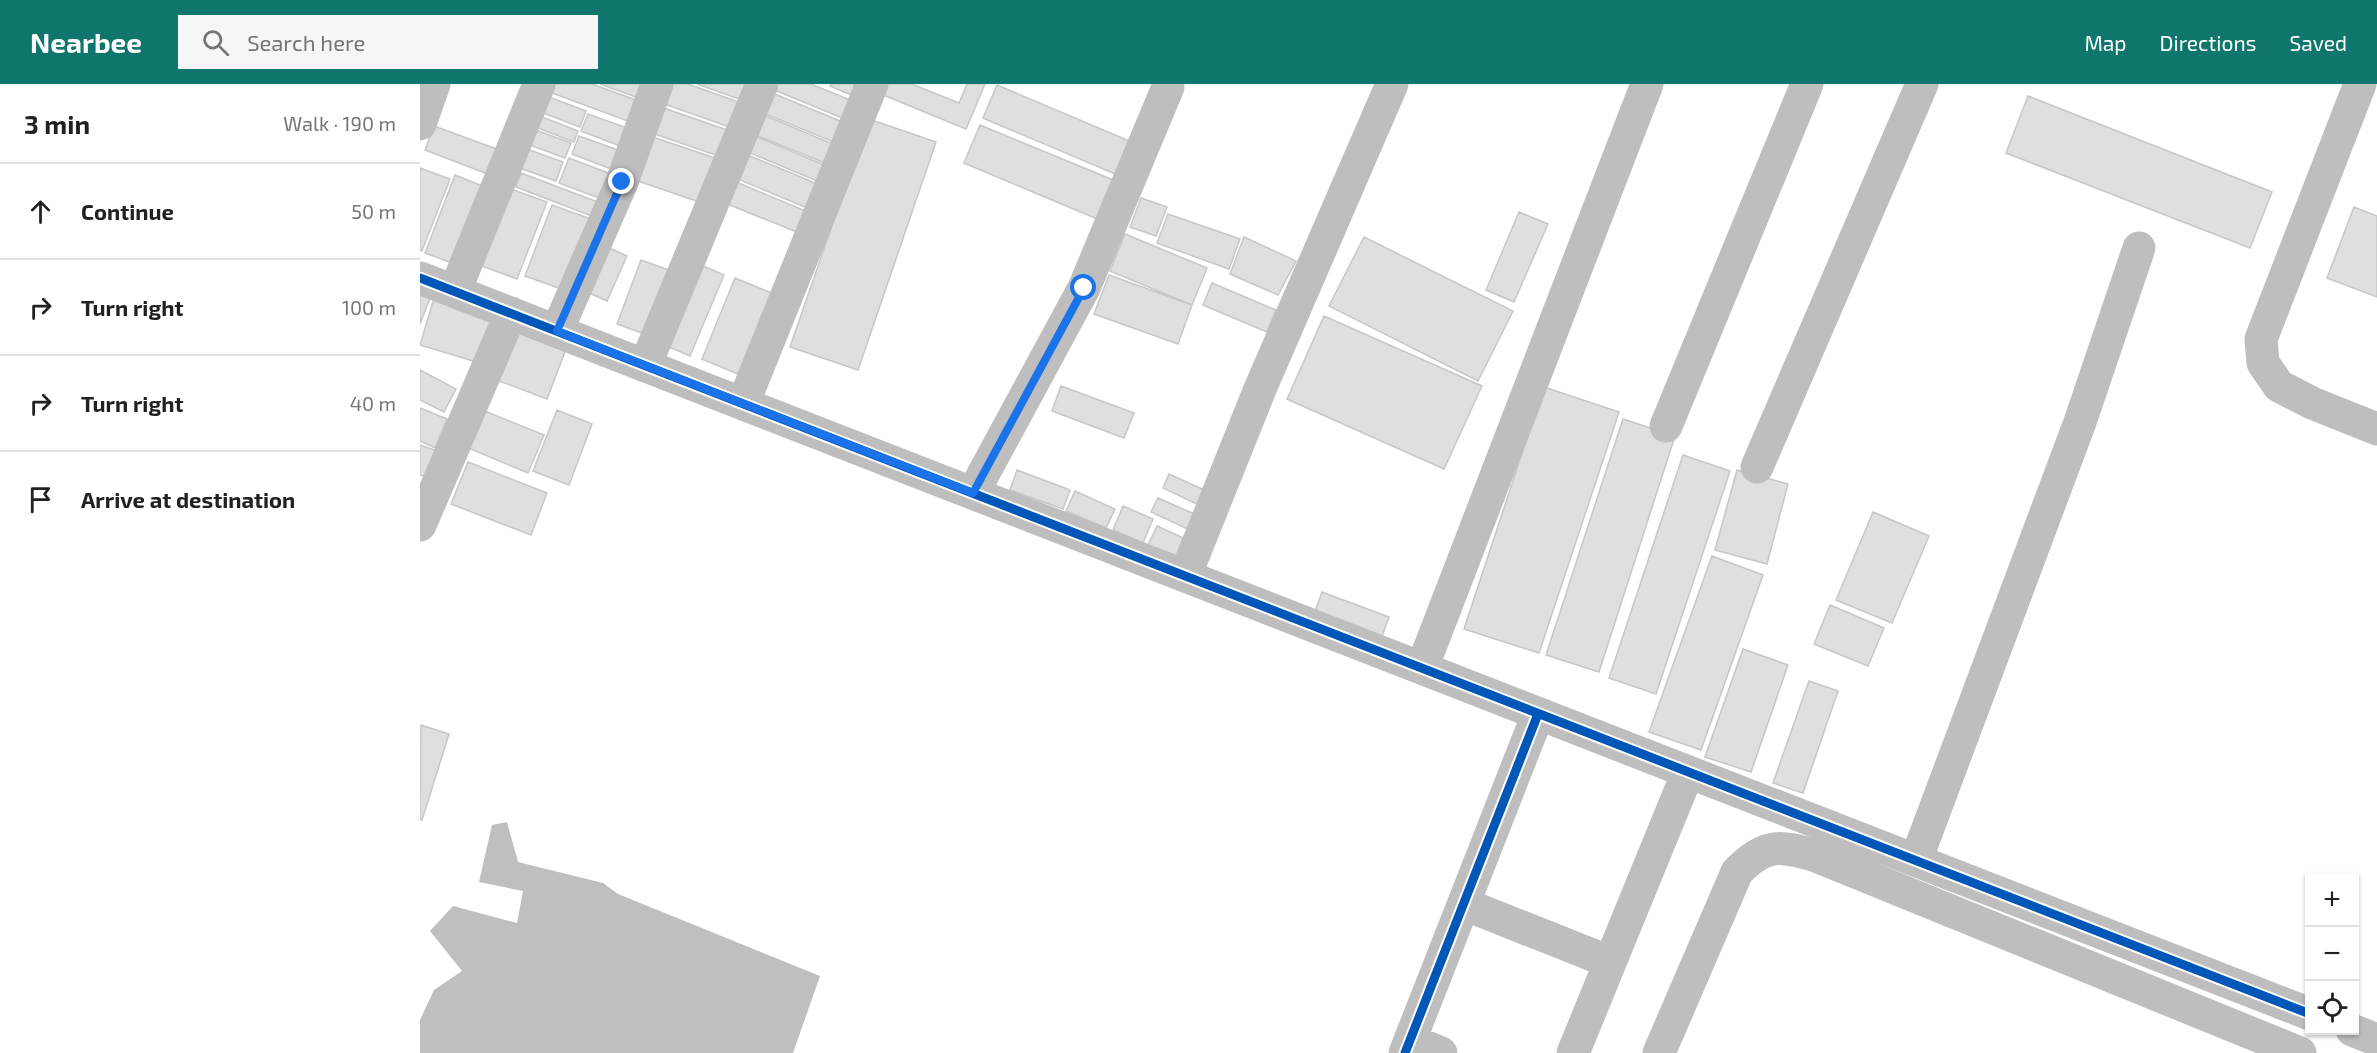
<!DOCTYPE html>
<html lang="en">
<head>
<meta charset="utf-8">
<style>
  :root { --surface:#fff; --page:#f6f6f6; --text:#202124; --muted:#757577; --line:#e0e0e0; --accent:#0f766e }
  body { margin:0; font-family:"Exo 2",sans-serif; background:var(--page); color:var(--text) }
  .controls { position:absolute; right:18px; bottom:18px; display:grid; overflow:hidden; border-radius:0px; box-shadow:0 2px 4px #0004 }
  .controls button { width:54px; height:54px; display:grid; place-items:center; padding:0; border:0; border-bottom:2px solid var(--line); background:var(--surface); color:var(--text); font:30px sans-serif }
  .stop { position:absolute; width:18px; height:18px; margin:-14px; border:4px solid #1a73e8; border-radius:50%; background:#fff }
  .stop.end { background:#1a73e8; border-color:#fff; box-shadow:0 2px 6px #0008 }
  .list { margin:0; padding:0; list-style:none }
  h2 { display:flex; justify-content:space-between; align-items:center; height:78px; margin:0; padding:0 24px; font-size:26px }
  h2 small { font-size:20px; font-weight:400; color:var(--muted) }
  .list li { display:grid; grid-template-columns:39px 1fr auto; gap:18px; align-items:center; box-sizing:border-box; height:96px; padding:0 24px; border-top:2px solid var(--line) }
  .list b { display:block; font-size:22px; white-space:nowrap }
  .list em { font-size:20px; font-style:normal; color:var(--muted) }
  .icon { flex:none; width:33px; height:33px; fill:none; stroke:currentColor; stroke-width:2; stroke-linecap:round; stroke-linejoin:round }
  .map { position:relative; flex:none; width:1957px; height:969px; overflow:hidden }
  header { display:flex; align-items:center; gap:36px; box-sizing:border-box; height:84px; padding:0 30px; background:var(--accent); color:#fff }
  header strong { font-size:28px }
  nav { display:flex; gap:33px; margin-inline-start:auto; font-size:21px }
  .search { width:420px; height:54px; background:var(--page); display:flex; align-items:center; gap:15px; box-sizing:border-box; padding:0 21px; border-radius:0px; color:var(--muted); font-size:22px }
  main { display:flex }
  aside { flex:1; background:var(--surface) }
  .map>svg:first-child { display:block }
  .water { fill:#bfbfbf }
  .building { fill:#dfdfdf; stroke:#c7c7c7; stroke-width:1.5 }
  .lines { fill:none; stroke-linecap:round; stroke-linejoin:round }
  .minor { stroke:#bebebe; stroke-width:33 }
  .cycleway-casing { stroke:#fff; stroke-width:13 }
  .cycleway { stroke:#0057b8; stroke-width:9 }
  .route { stroke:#1a73e8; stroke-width:8 }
</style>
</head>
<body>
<header>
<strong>Nearbee</strong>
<div class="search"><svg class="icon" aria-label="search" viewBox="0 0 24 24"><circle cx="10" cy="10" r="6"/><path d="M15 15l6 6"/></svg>Search here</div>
<nav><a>Map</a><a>Directions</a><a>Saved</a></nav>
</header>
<main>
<aside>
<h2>3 min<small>Walk · 190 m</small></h2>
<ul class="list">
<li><svg class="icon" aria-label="ahead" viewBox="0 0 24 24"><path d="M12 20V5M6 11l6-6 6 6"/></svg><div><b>Continue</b></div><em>50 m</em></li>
<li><svg class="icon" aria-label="right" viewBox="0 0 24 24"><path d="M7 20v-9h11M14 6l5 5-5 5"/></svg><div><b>Turn right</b></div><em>100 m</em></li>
<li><svg class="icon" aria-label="right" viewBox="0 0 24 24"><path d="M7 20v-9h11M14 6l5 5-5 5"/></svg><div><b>Turn right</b></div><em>40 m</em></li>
<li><svg class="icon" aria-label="arrive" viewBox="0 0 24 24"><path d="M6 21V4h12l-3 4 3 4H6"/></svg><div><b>Arrive at destination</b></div></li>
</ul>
</aside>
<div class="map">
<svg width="1957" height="969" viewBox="0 0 1957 969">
  <rect width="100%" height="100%" fill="#fff"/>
  <path class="water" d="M87,738l11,40 85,21 15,11 202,82 -27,77h-373v-33l14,-30 28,-19 -32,-40 23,-25 64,17 6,-32 -44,-9 13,-57z"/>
  <path class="building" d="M135,0h37l52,19 -8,21 -84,-31z
    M180,0h50l-6,16z
    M242,0h26l59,21 -9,25 -82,-29z
    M277,0h63l-7,20z
    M348,0h43l44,18 -8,18 -80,-33z
    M411,0h28l-5,12 -24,-10z
    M460,0h32l47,19 8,-19h18l-19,45 -90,-37z
    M577,1l137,58 -14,33 -137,-58z
    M345,6l80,33 -9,20 -80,-33z
    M124,11l42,16 -6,16 -42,-16z
    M1608,12l244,96 -22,56 -244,-95z
    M238,22l78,27 -9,26 -78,-27z
    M339,29l78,33 -7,19 -79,-32z
    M168,30l47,17 -7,18 -47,-18z
    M117,31l41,16 -4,11 -41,-16z
    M449,35l67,23 -78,228 -68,-23z
    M560,41l138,57 -16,39 -138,-58z
    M14,42l68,25 -9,25 -68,-26z
    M113,45l38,14 -6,15 -38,-14z
    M330,50l79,33 -7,16 -79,-33z
    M227,51l77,26 -16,44 -76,-26z
    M159,52l47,17 -7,19 -47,-18z
    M104,64l39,14 -7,19 -39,-14z
    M323,69l79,33 -10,24 -79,-33z
    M149,74l47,18 -9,25 -48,-18z
    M0,84l30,11 -28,72 -2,-1z
    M101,89l82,31 -6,14 -81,-31z
    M35,91l37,15 -29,77 -38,-14z
    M309,95l79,33 -9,21 -79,-32z
    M88,104l39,14 -30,77 -38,-14z
    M721,114l26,9 -11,29 -26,-9z
    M132,121l39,14 -27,71 -39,-14z
    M1934,123l23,9v81l-50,-19z
    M1099,128l29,12 -34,78 -28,-12z
    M748,130l72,25 -11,30 -72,-26z
    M705,150l82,34 -15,37 -82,-34z
    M824,153l52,24 -18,34 -48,-21z
    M944,153l149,74 -35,70 -149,-75z
    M187,163l20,9 -20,45 -20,-9z
    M221,176l36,13 -24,64 -36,-13z
    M274,178l30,13 -34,81 -30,-13z
    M689,191l83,30 -14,39 -84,-30z
    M315,194l44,18 -34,81 -43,-18z
    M0,199l14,5 -14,36z
    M792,199l64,27 -9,22 -64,-27z
    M15,211l64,18 -16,51 -63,-19z
    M904,232l158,70 -38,83 -157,-70z
    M96,240l52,20 -21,55 -53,-20z
    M0,286l36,19 -12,23 -24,-12z
    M641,302l73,27 -10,25 -72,-27z
    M1124,303l75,25 -80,241 -75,-24z
    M0,324l27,11 -12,29 -15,-7z
    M62,326l62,25 -16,38 -62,-26z
    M137,326l35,14 -23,61 -36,-14z
    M1203,335l52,17 -76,236 -53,-17z
    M0,361l20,7 -9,26 -11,-3z
    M1263,371l47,16 -74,223 -47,-16z
    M48,378l79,31 -16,42 -80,-31z
    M597,386l53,20 -7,19 -53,-19z
    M1317,386l51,14 -21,80 -52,-14z
    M749,390l42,19 -8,14 -40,-19z
    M655,407l40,18 -9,19 -40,-17z
    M738,414l41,18 -7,15 -41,-19z
    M703,422l30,13 -10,24 -30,-13z
    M1453,428l56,24 -37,87 -56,-23z
    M737,442l35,16 -8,19 -36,-16z
    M1292,472l51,19 -62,175 -52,-18z
    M902,508l67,25 -8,22 -67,-25z
    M1410,521l54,23 -16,38 -54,-22z
    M1323,565l45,16 -37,107 -46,-15z
    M1389,597l29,10 -35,102 -30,-10z
    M1,641l28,9 -27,86h-2z"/>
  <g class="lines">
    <path class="minor" d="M1940,0l-99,255 2,24 16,23 33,17 65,26
      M0,40l14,-40
      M0,194l1890,736
      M35,207l84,-207
      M137,247l65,-149 35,-98
      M225,282l117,-282
      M323,320l129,-320
      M1246,342l141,-342
      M1337,383l165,-383
      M553,409l111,-205 84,-201
      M0,441l91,-212
      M765,492l75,-187 132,-305
      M1002,584l225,-584
      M1496,776l164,-438 59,-174
      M1044,820l146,58
      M1932,946l25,10
      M990,956l31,13
      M985,969l133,-339
      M1153,969l115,-281
      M1239,969l78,-181c28,-29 43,-27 79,-16l484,197"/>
    <g class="cycleway-casing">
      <path id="cycleway" d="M0,194l1890,736
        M985,969l133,-339"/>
    </g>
    <use href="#cycleway" class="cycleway"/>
  </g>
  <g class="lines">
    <path class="route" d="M202,98l-65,149 416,162 111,-205"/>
  </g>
</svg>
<div class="controls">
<button>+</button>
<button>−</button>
<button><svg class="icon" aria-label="locate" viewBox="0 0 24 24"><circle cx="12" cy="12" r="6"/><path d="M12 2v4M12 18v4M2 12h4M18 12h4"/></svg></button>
</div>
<div class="stop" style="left:664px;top:204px"></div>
<div class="stop end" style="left:202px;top:98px"></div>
</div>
</main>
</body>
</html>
